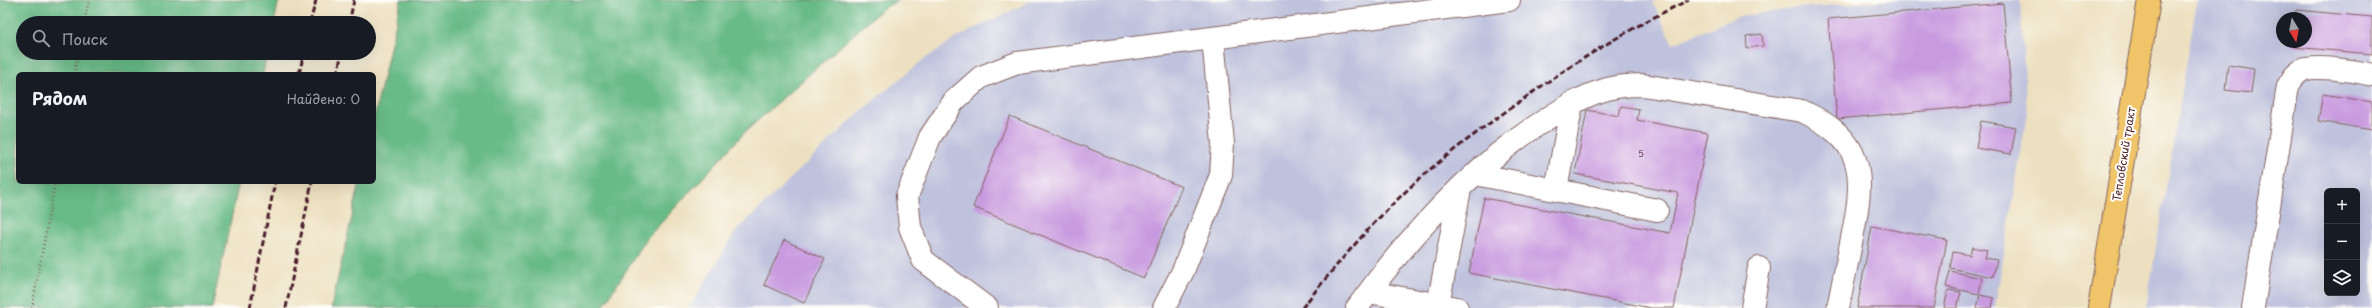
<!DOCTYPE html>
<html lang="ru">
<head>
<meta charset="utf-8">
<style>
  :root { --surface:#171b24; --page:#242831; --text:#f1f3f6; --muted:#9ea1a6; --line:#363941 }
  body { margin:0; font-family:"Playpen Sans",sans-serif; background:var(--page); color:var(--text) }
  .controls { position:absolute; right:12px; bottom:12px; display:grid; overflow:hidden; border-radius:6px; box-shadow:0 4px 16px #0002 }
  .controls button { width:36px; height:36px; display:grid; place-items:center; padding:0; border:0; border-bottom:1px solid var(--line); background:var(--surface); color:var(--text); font:20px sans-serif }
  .compass { position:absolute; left:2276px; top:12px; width:36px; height:36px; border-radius:50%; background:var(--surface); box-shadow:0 4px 16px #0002; rotate:170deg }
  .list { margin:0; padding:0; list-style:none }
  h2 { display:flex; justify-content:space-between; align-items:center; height:52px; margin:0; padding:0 16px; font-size:17px }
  h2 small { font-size:13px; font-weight:400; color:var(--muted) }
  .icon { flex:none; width:22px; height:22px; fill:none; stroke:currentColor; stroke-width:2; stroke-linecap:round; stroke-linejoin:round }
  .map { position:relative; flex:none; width:2372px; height:308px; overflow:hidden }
  .search { position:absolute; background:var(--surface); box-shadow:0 4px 16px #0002; left:16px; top:16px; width:360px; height:44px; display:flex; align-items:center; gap:10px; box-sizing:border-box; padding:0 14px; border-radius:22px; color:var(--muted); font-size:15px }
  .panel { position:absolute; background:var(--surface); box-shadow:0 4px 16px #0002; left:16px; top:72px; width:360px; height:112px; border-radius:6px }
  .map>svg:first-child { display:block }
  .industrial { fill:#bfc2dd; fill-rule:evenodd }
  .forest { fill:#68ba86; stroke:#596c58 }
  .building { fill:#c89adf }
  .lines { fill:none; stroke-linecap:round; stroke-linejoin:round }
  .minor-casing { stroke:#83635f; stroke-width:24 }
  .major-casing { stroke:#83635f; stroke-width:24 }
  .path { stroke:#83635f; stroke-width:2.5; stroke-dasharray:1 3; stroke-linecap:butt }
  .minor { stroke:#fff; stroke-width:22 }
  .major { stroke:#f0c469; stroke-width:22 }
  .rail { stroke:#4a1f2b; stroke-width:3; stroke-dasharray:6 3; stroke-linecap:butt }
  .labels { text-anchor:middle; stroke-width:4; stroke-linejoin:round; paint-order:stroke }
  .number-label { font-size:9px; fill:#6a3e58 }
  .street-label { font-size:11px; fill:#4a1f2b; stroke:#fdfcf7 }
</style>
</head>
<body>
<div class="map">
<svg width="2372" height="308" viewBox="0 0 2372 308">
  <rect width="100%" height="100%" fill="#fdfcf7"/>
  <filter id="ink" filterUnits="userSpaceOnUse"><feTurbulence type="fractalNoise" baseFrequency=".025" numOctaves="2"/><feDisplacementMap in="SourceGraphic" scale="8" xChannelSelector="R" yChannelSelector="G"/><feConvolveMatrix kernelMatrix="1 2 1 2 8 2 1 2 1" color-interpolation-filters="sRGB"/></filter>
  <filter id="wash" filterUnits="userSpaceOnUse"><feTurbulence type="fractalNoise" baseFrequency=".012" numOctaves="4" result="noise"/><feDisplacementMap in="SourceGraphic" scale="16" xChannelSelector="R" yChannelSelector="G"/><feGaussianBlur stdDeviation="0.9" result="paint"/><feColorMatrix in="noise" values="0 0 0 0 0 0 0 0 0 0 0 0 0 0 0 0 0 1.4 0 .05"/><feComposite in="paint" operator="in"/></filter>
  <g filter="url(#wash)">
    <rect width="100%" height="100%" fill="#ede0c0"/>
    <path class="industrial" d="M1033,0h624l-4,2 20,42 64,-27 60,-9 97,-8h126l7,114 -32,194h-1306l48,-78 125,-120 61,-50 33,-22z
      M2197,0h175v308h-226zM2282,18h24v24h-24zM2327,191h30v102h-30z"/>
    <path class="forest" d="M0,0h279l-5,23h-251v30h244l-4,21h-245v108h221l-27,126h-212z
      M401,0h498l-17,9 -137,123 -98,106 -45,70h-271l29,-126h14v-64z"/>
    <g id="blocks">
      <path class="building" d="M2003,3l9,100 -175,16 -9,-100z
        M2296,10l76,7v37l-79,-7v-5h13v-24h-11z
        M1762,34l1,12 -16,2 -1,-12z
        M2228,65l26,4 -3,24 -26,-3z
        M2323,94l49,8v28l-54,-9z
        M1621,106l18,3 -2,11 71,13 -34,175h-23l-182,-35 15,-75 186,35 8,-40 -103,-19 12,-64 32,6z
        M1010,116l172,71 -38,91 -171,-71z
        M1981,121l35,6 -5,27 -35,-6z
        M1872,226l75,14 -13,68h-77z
        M784,240l41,19 -21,44 -40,-18z
        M1972,247l15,3 -2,8 12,2 -4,17 -43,-9 3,-16 17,3z
        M1950,271l32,7 -3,16 -33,-7z
        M1948,290l13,2 -4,16h-13z
        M1980,295l14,3 -2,10h-15z"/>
    </g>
  </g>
  <g filter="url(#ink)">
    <use href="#blocks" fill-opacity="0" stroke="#83635f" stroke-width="1"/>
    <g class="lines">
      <g class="minor-casing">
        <path id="minor" d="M1475,174l182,36
          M1556,190l16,-87
          M1369,292l88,16
          M1438,305l22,-116
          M987,308l-64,-48 -13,-33 -3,-31 23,-59 24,-36 27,-24 36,-14 492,-63
          M1164,308l19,-37 38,-96 2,-32 -10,-104
          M1357,308c52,-72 113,-140 188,-188 18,-11 36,-23 56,-29 14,-5 28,-6 42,-6l159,26c62,29 63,61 51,122 -5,25 -10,50 -15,75
          M1752,308l7,-40
          M2253,308l35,-222c4,-6 7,-13 15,-16 12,-5 55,1 69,5"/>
      </g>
      <g class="major-casing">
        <path id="major" d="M2099,308l50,-308"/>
      </g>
      <path class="path" d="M84,23l5,-23
        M74,74l4,-21
        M32,308l23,-126"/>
      <use href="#minor" class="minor"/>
      <use href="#major" class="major"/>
      <path class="rail" d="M310,23l6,-23
        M349,23l5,-23
        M299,74l5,-21
        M337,74l5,-21
        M250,308l25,-126
        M286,308l26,-126
        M1302,308c30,-38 61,-75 96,-109 31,-31 67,-58 103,-84 59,-43 121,-84 188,-115"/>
    </g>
  </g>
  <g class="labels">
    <g class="number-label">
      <text x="1641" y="157">5</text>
    </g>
    <g class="street-label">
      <text transform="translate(2124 154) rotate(-81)" y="4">Тепловский тракт</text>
    </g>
  </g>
</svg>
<div class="controls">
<button>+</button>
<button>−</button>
<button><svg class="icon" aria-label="layers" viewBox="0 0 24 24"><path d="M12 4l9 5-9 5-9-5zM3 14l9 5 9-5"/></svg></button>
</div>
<svg class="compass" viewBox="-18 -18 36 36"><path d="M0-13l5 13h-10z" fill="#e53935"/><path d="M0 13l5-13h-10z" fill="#9ea1a6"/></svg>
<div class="search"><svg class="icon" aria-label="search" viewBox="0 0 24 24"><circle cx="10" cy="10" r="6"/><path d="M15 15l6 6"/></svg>Поиск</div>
<section class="panel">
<h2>Рядом<small>Найдено: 0</small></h2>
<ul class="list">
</ul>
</section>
</div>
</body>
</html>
